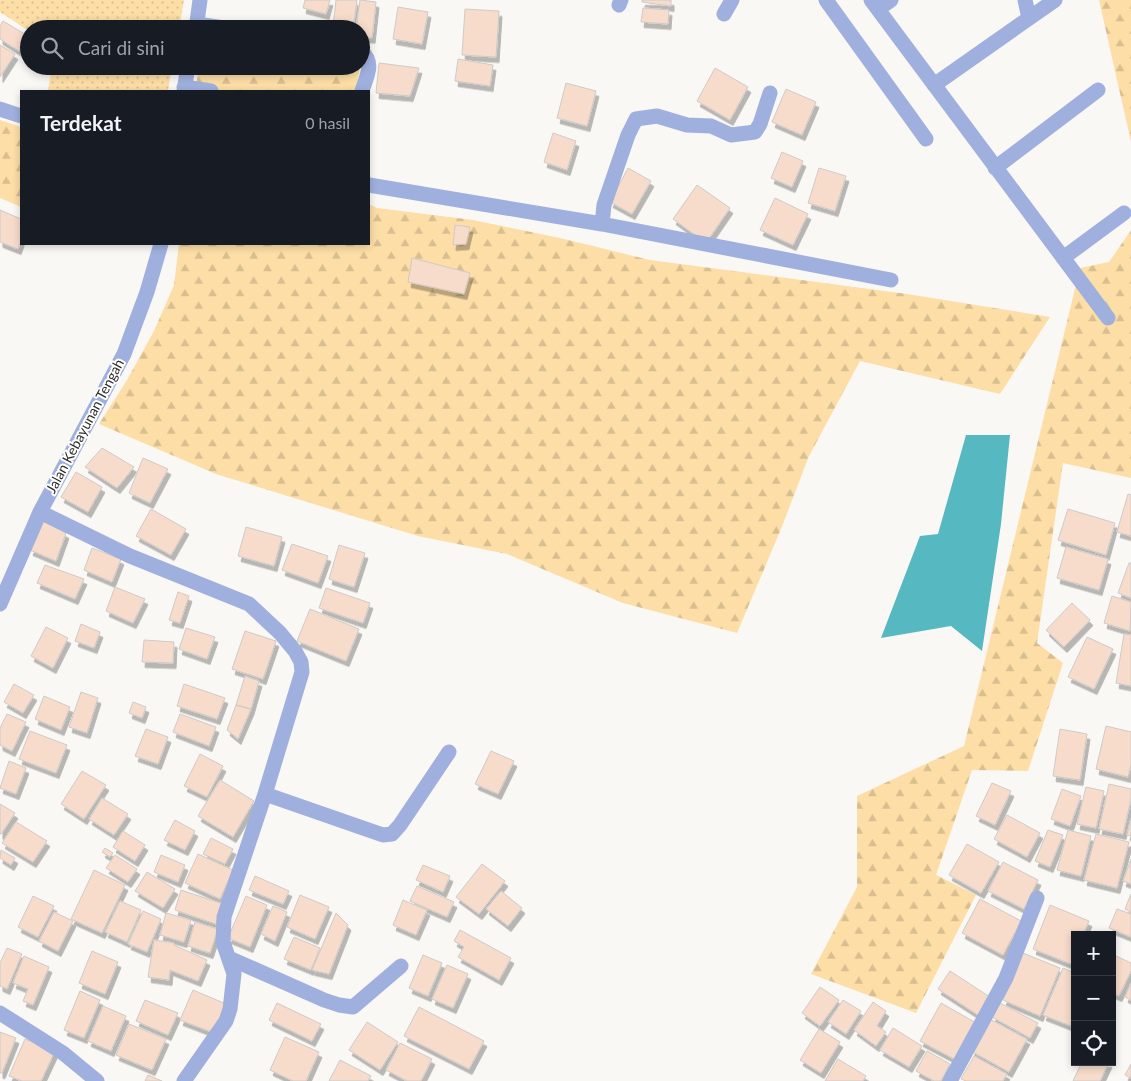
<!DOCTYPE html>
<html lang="id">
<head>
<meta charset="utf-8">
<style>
  :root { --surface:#171b24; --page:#242831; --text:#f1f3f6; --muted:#9ea1a6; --line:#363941 }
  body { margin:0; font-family:Lato,sans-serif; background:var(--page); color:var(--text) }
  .controls { position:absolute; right:15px; bottom:15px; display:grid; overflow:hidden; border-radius:0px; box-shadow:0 2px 8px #0003 }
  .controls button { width:45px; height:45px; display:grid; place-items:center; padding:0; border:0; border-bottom:1px solid var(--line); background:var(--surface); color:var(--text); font:25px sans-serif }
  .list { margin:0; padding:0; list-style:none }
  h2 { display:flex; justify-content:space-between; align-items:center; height:65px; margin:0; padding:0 20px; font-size:21px }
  h2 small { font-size:16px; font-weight:400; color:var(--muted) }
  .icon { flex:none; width:28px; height:28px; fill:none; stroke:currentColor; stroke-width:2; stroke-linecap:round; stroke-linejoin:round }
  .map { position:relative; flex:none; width:1131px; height:1081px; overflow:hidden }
  .search { position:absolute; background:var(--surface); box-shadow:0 2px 8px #0003; left:20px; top:20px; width:350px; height:55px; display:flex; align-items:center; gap:12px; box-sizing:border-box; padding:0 18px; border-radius:28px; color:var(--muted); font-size:19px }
  .panel { position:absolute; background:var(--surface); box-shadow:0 2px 8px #0003; left:20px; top:90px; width:350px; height:155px; border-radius:0px }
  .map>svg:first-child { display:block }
  .grass { fill:url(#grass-dots) }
  .forest { fill:url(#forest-firs) }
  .water { fill:#56b8c0 }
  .building { fill:#f7dccc; stroke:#cecac7; filter:url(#shadow) }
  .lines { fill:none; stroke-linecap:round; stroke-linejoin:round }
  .street { stroke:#a0b0de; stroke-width:15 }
  .labels { text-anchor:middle; stroke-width:4; stroke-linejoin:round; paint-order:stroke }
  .street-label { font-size:14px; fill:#2e2d2c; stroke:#fff }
</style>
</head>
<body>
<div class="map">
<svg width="1131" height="1081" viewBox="0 0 1131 1081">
  <defs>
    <pattern id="grass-dots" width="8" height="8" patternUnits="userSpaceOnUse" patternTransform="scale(1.25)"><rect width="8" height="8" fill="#fddea6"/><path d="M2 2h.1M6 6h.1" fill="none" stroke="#d9bf8f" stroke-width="1.8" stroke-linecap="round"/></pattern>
    <pattern id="forest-firs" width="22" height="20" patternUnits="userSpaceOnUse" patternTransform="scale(1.25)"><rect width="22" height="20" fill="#fddea6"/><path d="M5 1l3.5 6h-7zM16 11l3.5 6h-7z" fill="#d9bf8f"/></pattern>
    <filter id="shadow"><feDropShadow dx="3" dy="5.5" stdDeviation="0" flood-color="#0004"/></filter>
  </defs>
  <rect width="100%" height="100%" fill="#faf8f4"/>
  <path class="grass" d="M0,0h184l-5,29h-150v2l-29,-19z
    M52,66h120l-4,25h-120z"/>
  <path class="forest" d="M1099,0h32v142z
    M198,66h162l-4,25h-160z
    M0,120l21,7v80l-21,-9z
    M369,204l8,4 96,12 87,18 90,22 257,34 143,23 -50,77 -140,-33 -51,95 -28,73 -44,104 -114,-30 -116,-49 -89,-18 -202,-62 -117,-50 28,-44 27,-49 20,-46 5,-41h190z
    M1131,230v248l-68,-15 -26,180 26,20 -35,108 -56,-1 -36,105 40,20 -60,118 -105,-39 46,-87v-91l107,-50 116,-478 29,-6z"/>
  <path class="water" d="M966,435h44l-9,89 -19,127 -31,-25 -70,12 39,-102 18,-2z"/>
  <path class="building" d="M305,0h25l-4,14 -23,-6z
    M336,0h21l-4,29 -20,-3z
    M360,0l16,2 -4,36 -11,-2v-7h-5z
    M642,0h29v6l-29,-4z
    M398,7l30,5 -6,32 -29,-5z
    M643,8l26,2 -1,14 -27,-2z
    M465,9l34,2 -3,46 -34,-2z
    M3,21l25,15 -9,15 -19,-12v-13z
    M0,45l15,9 -15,23z
    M458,59l35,6 -3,21 -35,-5z
    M379,63l40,5 -9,28 -34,-3z
    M715,68l33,19 -18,33 -33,-19z
    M566,83l30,8 -9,35 -30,-8z
    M786,89l30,13 -14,33 -30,-13z
    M553,133l23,8 -9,29 -23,-8z
    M782,152l21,9 -11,26 -21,-9z
    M628,168l23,13 -19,33 -22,-12z
    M819,168l27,8 -11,35 -27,-8z
    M697,185l33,23 -24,35 -33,-24z
    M775,198l33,16 -15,31 -33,-15z
    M0,210l21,9v22l-3,8 -18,-7z
    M455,225l15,2 -4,17 -13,1z
    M412,258l58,15 -6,21 -56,-12z
    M102,448l32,19 -17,21 -32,-21z
    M143,458l25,11 -18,34 -21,-10z
    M76,472l26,15 -14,25 -27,-15z
    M1128,494l3,1v41l-14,-4z
    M151,509l35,20 -15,26 -35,-19z
    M1068,509l47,14 -9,32 -48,-15z
    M43,521l23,12 -10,28 -26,-11z
    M246,527l36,10 -8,29 -36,-10z
    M292,544l36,12 -10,27 -36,-13z
    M339,545l26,8 -11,34 -25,-8z
    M1066,547l42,12 -9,31 -42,-12z
    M92,548l29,11 -9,23 -28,-12z
    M1129,563h2v35l-13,-5z
    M45,565l39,14 -9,20 -38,-16z
    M115,587l30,12 -12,24 -27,-12z
    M326,588l44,15 -7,20 -44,-15z
    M178,592l11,4 -9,27 -11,-3z
    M1112,596l19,6 -1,29 -26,-8z
    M1072,603l18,17 -26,27 -18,-17z
    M310,609l49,20 -13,32 -49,-20z
    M81,624l19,8 -6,16 -19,-7z
    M46,627l22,11 -15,30 -22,-12z
    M186,628l29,9 -8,22 -28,-10z
    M245,631l31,10 -13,38 -31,-10z
    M1124,634l7,1v51l-15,-3z
    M1087,637l26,12 -19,40 -26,-12z
    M144,640l30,2 -1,21 -31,-1z
    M245,676l14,5 -8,28 -15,-4z
    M14,684l20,11 -11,18 -19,-11z
    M184,684l41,14 -8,21 -40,-13z
    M81,692l17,6 -11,35 -18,-6z
    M44,696l26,11 -9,23 -26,-11z
    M133,702l13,5 -4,11 -13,-5z
    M236,705l15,4 -13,30 -11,-9z
    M7,714l19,8 -14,29 -12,-6v-17z
    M180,714l36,13 -7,19 -36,-14z
    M1106,726l25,6v33l-3,12 -32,-8z
    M146,729l22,8 -10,27 -23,-8z
    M1060,729l27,5 -7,46 -27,-4z
    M30,731l37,14 -11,28 -37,-14z
    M491,751l23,10 -16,33 -23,-10z
    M200,754l23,12 -16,31 -23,-11z
    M9,761l17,7 -10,26 -16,-6z
    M82,771l24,14 -22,34 -23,-15z
    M220,780l34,21 -21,36 -35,-21z
    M992,783l19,8 -16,34 -19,-9z
    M1109,784l22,5v10l-8,35 -24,-5z
    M1086,787l18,4 -8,37 -19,-4z
    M1062,789l19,7 -11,30 -19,-7z
    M102,798l26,16 -14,21 -25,-16z
    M0,804l15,9 -14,21h-1z
    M1007,815l33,18 -13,24 -33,-18z
    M1131,818v18l-4,-1z
    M175,820l20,11 -10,19 -21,-10z
    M16,822l31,19 -14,21 -31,-19z
    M1048,830l15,5 -13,32 -15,-6z
    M1068,830l23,6 -10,40 -24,-6z
    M123,831l22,14 -10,16 -22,-14z
    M1096,834l33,8 -12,46 -33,-8z
    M211,838l22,11 -8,15 -22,-10z
    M967,844l32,18 -18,31 -32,-18z
    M105,848l8,5 -3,4 -8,-5z
    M1,850l14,8 -4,7 -11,-7z
    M198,854l35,16 -13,29 -35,-16z
    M115,855l22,14 -9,13 -22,-14z
    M161,855l24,10 -7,17 -24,-10z
    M1131,859v25l-8,-3z
    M1003,862l35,18 -14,29 -36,-18z
    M482,864l23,17 -26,33 -23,-17z
    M423,865l27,11 -7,16 -27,-12z
    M94,870l31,15 -23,48 -31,-14z
    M147,872l28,17 -12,19 -28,-17z
    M255,876l34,15 -6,13 -34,-14z
    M417,886l37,16 -7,15 -37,-16z
    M181,890l42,14 -7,20 -41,-14z
    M501,891l21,17 -14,18 -22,-17z
    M1131,894v18l-6,-3z
    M300,895l29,12 -14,32 -28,-12z
    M33,896l21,10 -16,31 -20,-10z
    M246,896l21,9 -17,42 -22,-9z
    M980,899l41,22 -18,34 -41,-22z
    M403,900l24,10 -11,25 -23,-10z
    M120,901l21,9 -14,32 -22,-10z
    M1050,905l39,16 -6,14h-8v19l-4,10 -38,-15z
    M273,906l14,6 -12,29 -14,-7z
    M1117,909l14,5v23l-22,-9z
    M143,911l18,8 -14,33 -19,-8z
    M54,912l19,9 -15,30 -19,-10z
    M166,913l25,7 -7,22 -24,-7z
    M336,913l12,12 -19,49 -17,-4z
    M195,922l23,7 -8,24 -22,-7z
    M460,930l51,28 -12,22 -41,-23 6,-10 -10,-6z
    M294,937l26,11 -9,22 -27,-11z
    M154,940l20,3v2l33,15 -9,21 -28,-11 -1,10 -21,-3z
    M7,948l15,6 -15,35 -7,-3v-23z
    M92,951l26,11 -13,32 -26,-11z
    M1023,953l37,15 -20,48 -37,-16z
    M1112,954l19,9v8l-12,25 -7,-3z
    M423,955l19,8 -14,33 -19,-8z
    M24,956l25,11 -16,38 -10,-4 5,-12 -15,-6z
    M447,965l21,9 -15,34 -21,-9z
    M1063,968l12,5v44l-4,9 -28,-11z
    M950,971l43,28 -12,18 -43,-28z
    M1131,983v17l-6,-3z
    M820,987l19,13 -19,26 -18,-13z
    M193,990l33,14 -12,29 -34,-13z
    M80,991l20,9 -16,38 -20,-8z
    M145,1000l33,13 -10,22 -32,-14z
    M843,1000l18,11 -15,23 -18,-12z
    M873,1002l13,9 -9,15 9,6 -10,14 -22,-16z
    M277,1003l44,21 -9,17 -43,-21z
    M941,1003l37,21 -20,37 -38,-20z
    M1000,1003l38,20 -8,15 -38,-21z
    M103,1006l23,10 -15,35 -23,-10z
    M419,1007l65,34 -15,28 -65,-33z
    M988,1018l39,21 -18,33 -38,-21z
    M367,1022l31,20 -18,28 -31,-20z
    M129,1024l37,15 -14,31 -36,-15z
    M893,1028l29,18 -13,21 -29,-17z
    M819,1029l21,13 -19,31 -21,-13z
    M0,1032l16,6 -14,35h-2z
    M285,1037l34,15 -13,29h-13l-23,-11z
    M25,1039l30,12 -14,30h-19l-13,-5z
    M400,1043l32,16 -11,22h-14l-21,-11z
    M927,1051l23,13 -9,17h-7l-18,-10z
    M974,1056l33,18 -4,7h-37l-5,-2z
    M838,1059l28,17 -3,5h-38z
    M340,1060l31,16 -3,5h-39z
    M1082,1062h27l-9,19h-27z
    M1131,1064v14l-6,-3z
    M148,1075l14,6h-17z"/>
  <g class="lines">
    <path class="street" d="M826,0l100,139
      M871,0l237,318
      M1025,0l4,18
      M619,5l2,-5
      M878,9l13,-9
      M724,14l8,-14
      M197,24l34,5
      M196,29l4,-29
      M361,51c14,12 6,24 1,40
      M934,85l121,-85
      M184,87l27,4
      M184,91l4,-25
      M0,109l21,7
      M995,168l103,-78
      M369,185l233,39 289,56
      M602,224l2,-19 24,-70 8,-16 21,-3 30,9 24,1 20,9 24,-3 5,-8 10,-31
      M1063,258l61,-45
      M40,512l90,44 119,48 31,29 15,18 6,11 1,10 -37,122 -41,123 -1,25 11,32 -4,35 -4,12 -42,60
      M0,604l40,-92 84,-158 23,-62 14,-48
      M265,794l118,41 9,-1 8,-9 49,-73
      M229,958l95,42 15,5 14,2 48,-41
      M0,1013l63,40 34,28
      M950,1081l56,-103 31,-80"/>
  </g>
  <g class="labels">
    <g class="street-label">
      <text transform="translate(85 426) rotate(-62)" y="5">Jalan Kebayunan Tengah</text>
    </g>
  </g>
</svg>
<div class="controls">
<button>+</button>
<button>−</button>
<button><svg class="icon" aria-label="locate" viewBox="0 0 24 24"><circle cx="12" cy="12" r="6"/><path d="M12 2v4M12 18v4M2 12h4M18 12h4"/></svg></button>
</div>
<div class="search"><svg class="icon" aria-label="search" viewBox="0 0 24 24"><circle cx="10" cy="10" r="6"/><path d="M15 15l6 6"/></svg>Cari di sini</div>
<section class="panel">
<h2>Terdekat<small>0 hasil</small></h2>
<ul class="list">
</ul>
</section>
</div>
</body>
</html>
